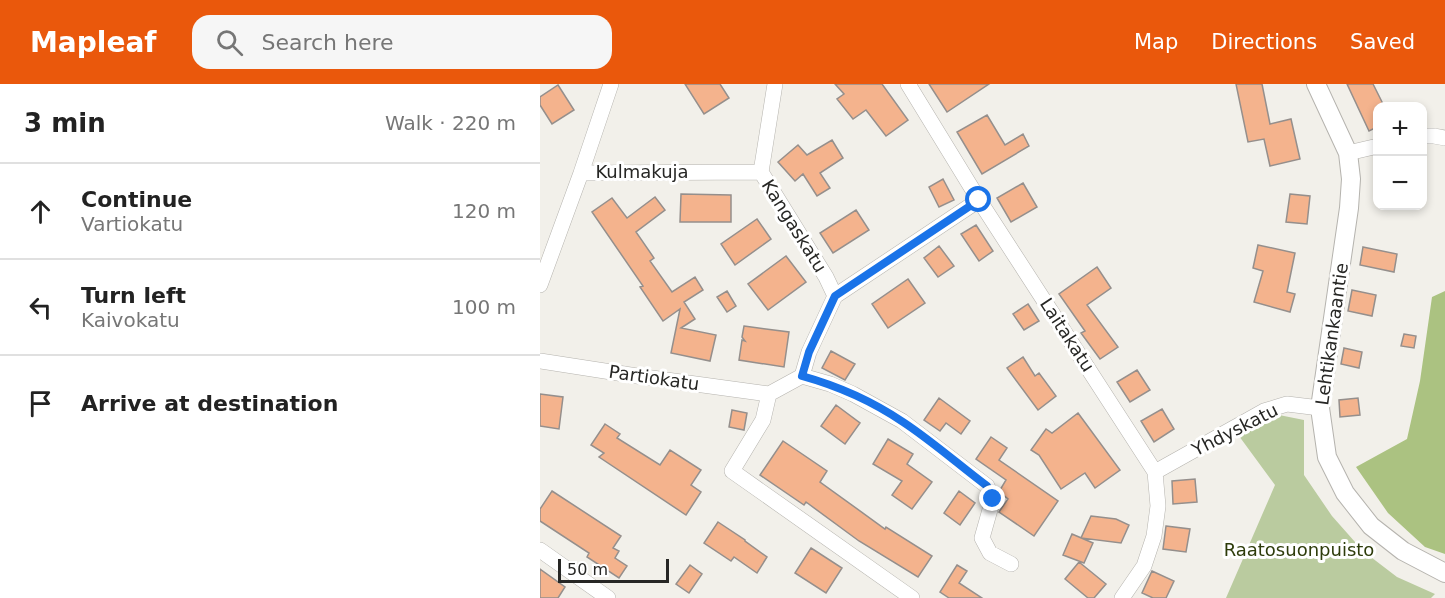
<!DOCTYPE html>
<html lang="en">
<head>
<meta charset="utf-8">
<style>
  :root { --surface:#fff; --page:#f6f6f6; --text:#222; --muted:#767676; --line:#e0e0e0; --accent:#ea580c }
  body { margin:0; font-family:"DejaVu Sans",sans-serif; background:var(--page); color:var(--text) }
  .controls { position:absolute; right:18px; top:18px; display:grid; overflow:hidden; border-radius:12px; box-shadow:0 3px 9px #0003 }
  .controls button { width:54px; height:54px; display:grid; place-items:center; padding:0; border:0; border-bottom:2px solid var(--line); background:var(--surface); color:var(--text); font:30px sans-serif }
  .scale { position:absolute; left:18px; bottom:15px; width:111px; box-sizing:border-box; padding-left:6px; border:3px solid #272725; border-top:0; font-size:16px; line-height:21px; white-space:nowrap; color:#272725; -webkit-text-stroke:4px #fff; paint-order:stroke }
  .stop { position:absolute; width:18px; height:18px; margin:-14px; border:4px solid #1a73e8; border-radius:50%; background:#fff }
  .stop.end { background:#1a73e8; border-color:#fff; box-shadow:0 2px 6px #0008 }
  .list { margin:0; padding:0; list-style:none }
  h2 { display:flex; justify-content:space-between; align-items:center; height:78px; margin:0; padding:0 24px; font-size:26px }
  h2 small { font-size:20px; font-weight:400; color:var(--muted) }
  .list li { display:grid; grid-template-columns:39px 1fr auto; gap:18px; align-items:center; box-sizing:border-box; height:96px; padding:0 24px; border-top:2px solid var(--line) }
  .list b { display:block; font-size:22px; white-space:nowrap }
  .list p { margin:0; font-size:20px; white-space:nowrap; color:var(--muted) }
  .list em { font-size:20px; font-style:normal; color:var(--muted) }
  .icon { flex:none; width:33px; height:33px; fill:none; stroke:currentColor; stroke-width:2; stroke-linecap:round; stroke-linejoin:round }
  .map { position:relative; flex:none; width:905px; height:514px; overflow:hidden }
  header { display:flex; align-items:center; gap:36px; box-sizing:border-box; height:84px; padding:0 30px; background:var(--accent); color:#fff }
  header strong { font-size:28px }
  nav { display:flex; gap:33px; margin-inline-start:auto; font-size:21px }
  .search { width:420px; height:54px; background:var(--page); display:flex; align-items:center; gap:15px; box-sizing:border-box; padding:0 21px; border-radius:18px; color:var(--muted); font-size:22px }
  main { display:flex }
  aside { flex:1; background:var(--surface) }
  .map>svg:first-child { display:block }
  .green { fill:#bacb9f }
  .forest { fill:#abc281 }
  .building { fill:#f4b38d; stroke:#958f8c; stroke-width:1.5 }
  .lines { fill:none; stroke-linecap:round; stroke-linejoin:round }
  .minor-casing { stroke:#b5b3ae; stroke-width:16 }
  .tertiary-casing { stroke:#b5b3ae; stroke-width:20 }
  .minor { stroke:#fff; stroke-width:15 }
  .tertiary { stroke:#fff; stroke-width:18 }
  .route { stroke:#1a73e8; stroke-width:8 }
  .labels { text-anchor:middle; stroke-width:6; stroke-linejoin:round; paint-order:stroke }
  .street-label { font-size:18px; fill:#272725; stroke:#fff }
  .park-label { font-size:18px; fill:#2e3c0b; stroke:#fff }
</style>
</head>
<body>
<header>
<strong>Mapleaf</strong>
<div class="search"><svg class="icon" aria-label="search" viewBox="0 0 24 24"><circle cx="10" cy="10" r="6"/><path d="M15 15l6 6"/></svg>Search here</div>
<nav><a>Map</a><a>Directions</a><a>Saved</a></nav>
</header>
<main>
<aside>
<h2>3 min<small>Walk · 220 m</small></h2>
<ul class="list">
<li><svg class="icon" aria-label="ahead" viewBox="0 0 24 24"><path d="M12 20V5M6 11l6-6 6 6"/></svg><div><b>Continue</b><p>Vartiokatu</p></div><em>120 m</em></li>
<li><svg class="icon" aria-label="left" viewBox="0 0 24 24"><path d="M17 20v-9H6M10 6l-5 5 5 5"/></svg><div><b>Turn left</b><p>Kaivokatu</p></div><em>100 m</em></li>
<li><svg class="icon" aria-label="arrive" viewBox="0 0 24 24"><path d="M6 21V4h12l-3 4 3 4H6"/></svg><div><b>Arrive at destination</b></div></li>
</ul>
</aside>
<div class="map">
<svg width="905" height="514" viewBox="0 0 905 514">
  <rect width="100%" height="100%" fill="#f2f0ea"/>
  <path class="green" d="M739,331l25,5v55l28,41 31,35 34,26 38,17 -4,4h-205l49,-113 -36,-49z"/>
  <path class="forest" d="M905,207v263l-20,-7 -37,-34 -32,-46 51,-28 13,-58 12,-84z"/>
  <path class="building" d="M145,0h35l9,14 -25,16z
    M295,0h47l26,36 -22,16 -20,-26 -13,9 -16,-20 7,-5z
    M389,0h60l-42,28z
    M696,0h26l8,40 21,-5 9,40 -30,7 -6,-27 -16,3z
    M807,0h26l11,22h-7v21l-8,4z
    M18,1l16,25 -22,14 -12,-19v-8z
    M447,31l18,30 18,-11 6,12 -47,28 -25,-42z
    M292,56l11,18 -23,15 10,15 -13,8 -14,-22 -8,7 -17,-19 20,-17 9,10z
    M403,95l11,21 -15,7 -10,-20z
    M483,99l14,24 -26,15 -14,-24z
    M141,110l50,1v27h-51z
    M750,110l20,2 -3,28 -21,-2z
    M115,113l10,13 -29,22 18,26 -4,3 22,31 23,-15 8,13 -19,12 11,17 -14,9 35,7 -6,26 -39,-8 9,-44 -17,12 -23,-34 3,-1 -51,-74 20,-14 15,20z
    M316,126l13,20 -36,23 -13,-20z
    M217,135l14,20 -36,26 -14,-21z
    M436,141l17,26 -14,10 -18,-27z
    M718,161l37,8 -8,39 8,2 -5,18 -36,-10 9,-31 -10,-3z
    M399,162l15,20 -16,11 -14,-19z
    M823,163l34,7 -3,18 -34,-7z
    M246,172l20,26 -38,28 -20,-26z
    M557,183l14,21 -24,17 31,42 -18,12 -19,-26 4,-2 -26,-37z
    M368,195l17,24 -37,25 -16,-24z
    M812,206l24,5 -4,21 -24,-5z
    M187,207l9,15 -9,6 -10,-15z
    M488,220l11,17 -15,9 -11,-16z
    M204,242l45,6 -5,35 -45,-7 3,-20 3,1 -3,-4z
    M864,250l12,2 -2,12 -13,-2z
    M804,264l18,4 -3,16 -18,-4z
    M291,267l24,13 -10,16 -23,-12z
    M483,273l12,19 4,-3 17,23 -18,14 -31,-42z
    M597,286l13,20 -20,12 -13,-20z
    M0,310l23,3 -4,32 -19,-3z
    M399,314l31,23 -9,13 -15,-11 -6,8 -16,-11z
    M818,314l2,17 -20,2 -1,-17z
    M296,321l24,18 -15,21 -24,-18z
    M622,325l12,20 -20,13 -13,-21z
    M192,326l15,3 -3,17 -15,-3z
    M538,329l42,57 -25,18 -10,-15 -24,16 -22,-34 -8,-5 15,-21 6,4z
    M65,340l15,10 -3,4 43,27 10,-15 31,20 -10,15 10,7 -15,23 -87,-58 5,-4 -13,-8z
    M451,353l16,11 -8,12 59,41 -24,35 -35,-24 9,-13 -6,-5 -2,-4 6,-10 -30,-21z
    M348,355l25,15 -6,10 25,18 -20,27 -20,-14 10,-14 -29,-17z
    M243,357l44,30 -7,11 65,47 1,-2 46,29 -14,21 -59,-36 -53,-39 -2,3 -44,-30z
    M655,395l2,23 -24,2 -1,-23z
    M12,407l69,45 -8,12 6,3 -4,7 12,8 -8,12 -32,-21 2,-4 -49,-32v-12z
    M419,407l16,12 -15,22 -16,-12z
    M551,432l25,3 13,6 -8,18 -40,-5z
    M178,438l27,18v1l22,16 -10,16 -23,-16 -3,4 -27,-18z
    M626,442l24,3 -4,23 -23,-3z
    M532,450l21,9 -9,20 -21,-8z
    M271,464l31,20 -16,25 -31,-20z
    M539,478l27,22 -12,14h-6l-23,-19z
    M150,481l12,9 -13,19 -13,-9z
    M417,481l10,6 -8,12 23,15h-33l-9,-6z
    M0,485l25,18 -7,11h-18z
    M612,487l22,10 -8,17h-13l-11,-5z"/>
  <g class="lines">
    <g class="minor-casing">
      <path id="minor" d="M71,0l-30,89 180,-1
        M235,0l-14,88 65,105 9,19
        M368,0l71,116 176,272 3,34 -4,30 -10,30 -22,32
        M882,52h12l11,2
        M808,69l30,-7
        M0,201l41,-112
        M0,277l97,15 132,18
        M262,292l28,8 23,10 49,27 85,65 6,13 -11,39 8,15 21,11
        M615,388l109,-61 23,-7 33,4
        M0,466l68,48
        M372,514l-180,-127 31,-51 6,-26 33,-18 7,-24 26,-56 144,-96"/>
    </g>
    <g class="tertiary-casing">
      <path id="tertiary" d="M776,0l32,69 3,26 -2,29 -29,200 7,49 18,36 26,33 32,25 42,22"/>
    </g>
    <use href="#minor" class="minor"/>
    <use href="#tertiary" class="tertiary"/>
  </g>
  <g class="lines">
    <path class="route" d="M439,116l-144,96 -26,56 -7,24c36,10 70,25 101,46 29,19 56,43 84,64l6,13"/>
  </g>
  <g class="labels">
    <g class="street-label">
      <text x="102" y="94">Kulmakuja</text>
      <text transform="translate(254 142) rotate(58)" y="6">Kangaskatu</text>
      <text transform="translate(792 250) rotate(-82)" y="6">Lehtikankaantie</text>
      <text transform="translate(527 251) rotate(57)" y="6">Laitakatu</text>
      <text transform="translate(114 294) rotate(8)" y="6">Partiokatu</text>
      <text transform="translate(695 346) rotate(-27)" y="6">Yhdyskatu</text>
    </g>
    <g class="park-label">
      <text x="759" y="472">Raatosuonpuisto</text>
    </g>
  </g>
</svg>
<div class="controls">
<button>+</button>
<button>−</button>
</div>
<div class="scale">50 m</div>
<div class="stop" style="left:439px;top:116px"></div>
<div class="stop end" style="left:453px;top:415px"></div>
</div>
</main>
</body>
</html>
